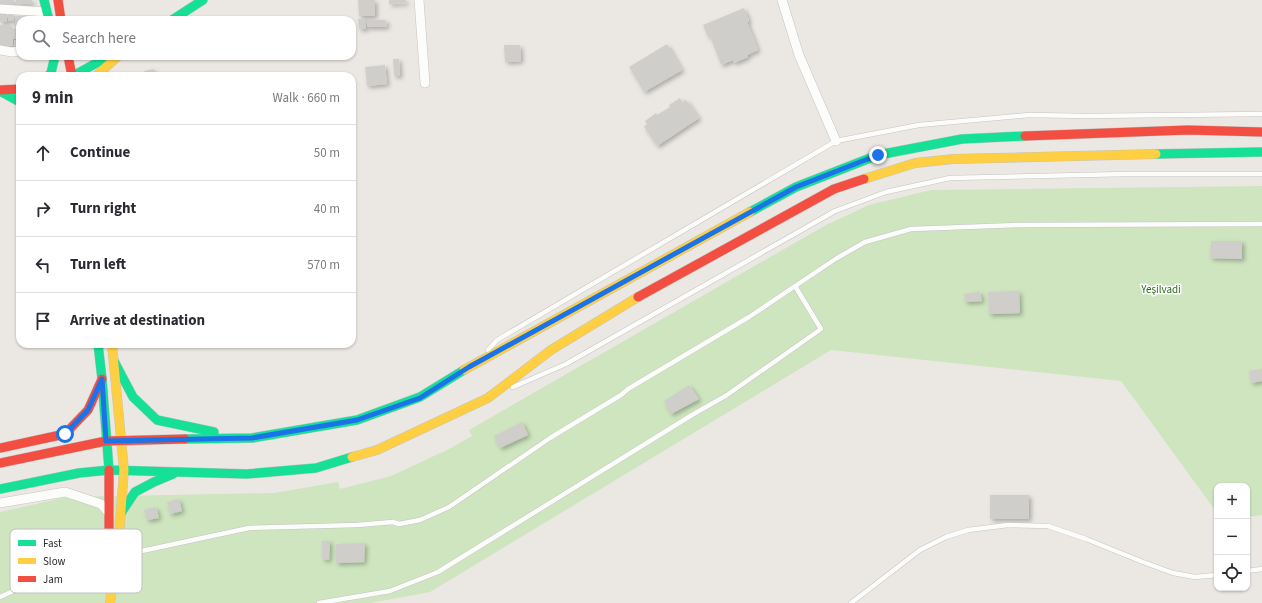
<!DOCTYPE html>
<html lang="en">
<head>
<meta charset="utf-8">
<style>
  :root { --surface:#fff; --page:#f7f7f7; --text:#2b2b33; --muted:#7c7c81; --line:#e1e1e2 }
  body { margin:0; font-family:"Source Sans 3",sans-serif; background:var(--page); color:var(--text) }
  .controls { position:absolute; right:12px; bottom:12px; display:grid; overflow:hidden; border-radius:8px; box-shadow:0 1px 3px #0004 }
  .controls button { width:36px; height:36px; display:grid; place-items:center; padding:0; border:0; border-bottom:1px solid var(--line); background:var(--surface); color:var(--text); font:20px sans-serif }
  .stop { position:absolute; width:12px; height:12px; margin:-9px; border:3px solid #1a73e8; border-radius:50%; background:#fff }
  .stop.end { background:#1a73e8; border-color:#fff; box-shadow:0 1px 4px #0008 }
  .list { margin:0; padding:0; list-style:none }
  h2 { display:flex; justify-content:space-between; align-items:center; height:52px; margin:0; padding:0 16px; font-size:17px }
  h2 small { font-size:13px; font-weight:400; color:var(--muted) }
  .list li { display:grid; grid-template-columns:26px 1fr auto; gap:12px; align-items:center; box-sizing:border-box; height:56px; padding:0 16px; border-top:1px solid var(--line) }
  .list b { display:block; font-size:15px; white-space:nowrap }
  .list em { font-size:13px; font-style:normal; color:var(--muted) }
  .icon { flex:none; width:22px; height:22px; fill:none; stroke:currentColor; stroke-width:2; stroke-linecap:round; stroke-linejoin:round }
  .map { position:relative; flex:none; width:1262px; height:603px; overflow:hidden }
  .search { position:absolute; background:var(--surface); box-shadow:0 1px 3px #0004; left:16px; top:16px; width:340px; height:44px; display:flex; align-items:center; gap:10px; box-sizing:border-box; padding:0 14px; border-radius:12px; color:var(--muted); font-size:15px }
  .panel { position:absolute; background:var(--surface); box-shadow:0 1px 3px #0004; left:16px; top:72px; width:340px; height:276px; border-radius:12px }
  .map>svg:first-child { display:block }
  .green { fill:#cee5bf }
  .building { fill:#d0cecb; filter:url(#shadow) }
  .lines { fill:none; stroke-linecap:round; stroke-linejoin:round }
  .lane-casing { stroke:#c5c4c4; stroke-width:5.5 }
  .street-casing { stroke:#c5c4c4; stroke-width:10 }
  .fast-casing { stroke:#c5c4c4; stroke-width:10 }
  .slow-casing { stroke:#c5c4c4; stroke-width:10 }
  .jam-casing { stroke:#c5c4c4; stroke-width:10 }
  .lane { stroke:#fcfcfb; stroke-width:4.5 }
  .street { stroke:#fcfcfb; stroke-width:9 }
  .fast { stroke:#16e098; stroke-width:9 }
  .slow { stroke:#ffcf43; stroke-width:9 }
  .jam { stroke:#f24e42; stroke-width:9 }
  .route { stroke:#1a73e8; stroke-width:5 }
  .labels { text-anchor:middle; stroke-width:3; stroke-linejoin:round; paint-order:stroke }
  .park-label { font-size:11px; fill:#2e691e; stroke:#fff }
  .key { fill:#fff; stroke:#c0c0c0; stroke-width:1 }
  .key-label { font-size:11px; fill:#2d2d2d }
</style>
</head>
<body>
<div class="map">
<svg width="1262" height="603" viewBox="0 0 1262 603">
  <defs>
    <filter id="shadow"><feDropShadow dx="2.5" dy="2.5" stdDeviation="2" flood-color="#0004"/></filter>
  </defs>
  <rect width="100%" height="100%" fill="#ebe8e4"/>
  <path class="green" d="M1262,186v329l-15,2v-31h-30v27l-96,-132 -290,-31 -401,242 -60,11h-370v-91l67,-15 207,-4 64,-11 2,7 51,-13 58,-27 23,-13 -3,-6 357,-205 43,-20 62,-15z"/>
  <path class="building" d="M0,0h14v6h-14z
    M16,0h16v4h-16z
    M358,0h17v16h-16z
    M389,0h17v3l-17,1z
    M744,8l5,13 -2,1 11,28 -11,5 1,2 -14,6 -1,-3 -12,5 -11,-29 -2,1 -5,-12z
    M0,14h7v8h-7z
    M8,14h6v7h-6z
    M15,16h20v4h-15v6h-5z
    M358,19h8v10h-7z
    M367,20h19l1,7h-20z
    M0,25h10v4h10v3h-2v7h-5v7h-13z
    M14,40h6v9l-6,2z
    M667,44l15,26 -38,22 -15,-25z
    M504,45h16l1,16 -16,1z
    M393,59h6l1,17h-6z
    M385,65l2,19 -20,2 -2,-19z
    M154,69l2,7h-10l-2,-5z
    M680,98l2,4 4,-2 13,18 -42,28 -13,-19 3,-3 -2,-3 11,-8 1,2 13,-8 -1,-2z
    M1211,241h31v18l-32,-1z
    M1019,291l1,22 -31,1 -1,-22z
    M980,292l2,9 -17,1 -1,-8z
    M1262,369v12l-11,2 -2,-12z
    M689,385l10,14 -28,15 -7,-13z
    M522,422l6,13 -28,13 -6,-12z
    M990,495h39v24h-39z
    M179,499l3,12 -12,3 -3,-12z
    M156,507l3,11 -12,2 -3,-10z
    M322,541h8l-1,19 -7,-1z
    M365,543l-1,19 -28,1v-19z"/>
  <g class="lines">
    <g class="lane-casing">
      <path id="lane" d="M488,350l9,-10 339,-199 83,-16 110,-10 58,1 175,-2
        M513,387l53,-23 269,-153 51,-19 64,-14 177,-4h135
        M137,552l112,-24 108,-3 36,-3 6,2 21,-4 29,-13 101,-69 71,-43 7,-6 121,-72 88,-59 28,-16 46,-13 110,-4 241,-1
        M1247,571l15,-2
        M0,597l31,-14 22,-8 38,-11
        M319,603l71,-12 48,-19 254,-157 35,-20 94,-66 -26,-43
        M851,603l69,-53 26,-13 22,-7 40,-5 40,1 38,13 57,23 30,11 22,4 22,-2"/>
    </g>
    <g class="street-casing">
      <path id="street" d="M419,0l6,83
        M782,0l17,55 37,86
        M0,9l47,3
        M0,50l12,2 8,-1
        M0,503l65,-11 36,12 8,9"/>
    </g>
    <g class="fast-casing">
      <path id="fast" d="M44,0l5,20
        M172,20l31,-20
        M48,76l3,-3 4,-17
        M73,76l36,-20
        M0,91l20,11
        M1156,154l106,-2
        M750,212l46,-25 82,-32 84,-16 63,-3
        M98,344l4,35 7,91
        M114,361l19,36 24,23 57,12
        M185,439l67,-1 105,-18 63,-23 44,-27
        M0,489l79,-16 30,-3 138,4 69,-6 36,-11
        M121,513l14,-21 19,-10 19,-8"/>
    </g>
    <g class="slow-casing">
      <path id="slow" d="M96,76l22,-20
        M864,179l51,-16 38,-4 203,-5
        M112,344l12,126
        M464,370l286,-158
        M352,457l25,-7 111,-52 63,-48 87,-53
        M110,603l9,-67 5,-66"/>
    </g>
    <g class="jam-casing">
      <path id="jam" d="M58,0l3,20
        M68,56l4,20
        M0,90l20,-1
        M1025,136l163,-6 74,2
        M638,297l196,-108 30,-10
        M0,448l65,-14 23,-24 14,-31
        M0,463l106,-22 79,-2
        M109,470v67l2,19"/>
    </g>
    <use href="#lane" class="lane"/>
    <use href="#street" class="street"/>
    <use href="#fast" class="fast"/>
    <use href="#slow" class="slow"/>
    <use href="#jam" class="jam"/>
  </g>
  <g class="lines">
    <path class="route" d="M65,434l23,-24 14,-31 4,62 146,-3 105,-18 63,-22 49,-31 327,-180 82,-32"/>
  </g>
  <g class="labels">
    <g class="park-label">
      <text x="1161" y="293">Yeşilvadi</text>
    </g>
  </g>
  <rect x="10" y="529" width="132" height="64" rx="6" class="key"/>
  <rect x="18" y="540" width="18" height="6" fill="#16e098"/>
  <rect x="18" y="558" width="18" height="6" fill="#ffcf43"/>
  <rect x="18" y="576" width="18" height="6" fill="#f24e42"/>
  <g class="key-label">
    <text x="43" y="547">Fast</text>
    <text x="43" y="565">Slow</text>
    <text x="43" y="583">Jam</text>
  </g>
</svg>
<div class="controls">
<button>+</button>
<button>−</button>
<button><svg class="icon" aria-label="locate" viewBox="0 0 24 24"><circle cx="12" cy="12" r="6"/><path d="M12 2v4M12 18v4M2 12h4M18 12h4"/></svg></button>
</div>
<div class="stop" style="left:65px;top:434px"></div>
<div class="stop end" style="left:878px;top:155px"></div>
<div class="search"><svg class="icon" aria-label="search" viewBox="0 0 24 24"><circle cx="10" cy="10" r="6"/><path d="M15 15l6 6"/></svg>Search here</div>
<section class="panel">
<h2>9 min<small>Walk · 660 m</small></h2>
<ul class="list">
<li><svg class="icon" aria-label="ahead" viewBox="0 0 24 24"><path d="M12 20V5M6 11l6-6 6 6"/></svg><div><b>Continue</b></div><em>50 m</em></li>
<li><svg class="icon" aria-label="right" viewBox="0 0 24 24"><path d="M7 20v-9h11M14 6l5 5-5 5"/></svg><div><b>Turn right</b></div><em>40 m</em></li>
<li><svg class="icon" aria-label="left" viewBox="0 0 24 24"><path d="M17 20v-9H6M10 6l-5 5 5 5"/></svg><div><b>Turn left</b></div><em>570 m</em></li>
<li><svg class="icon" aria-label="arrive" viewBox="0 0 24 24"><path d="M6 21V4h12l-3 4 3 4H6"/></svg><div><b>Arrive at destination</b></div></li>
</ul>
</section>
</div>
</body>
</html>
